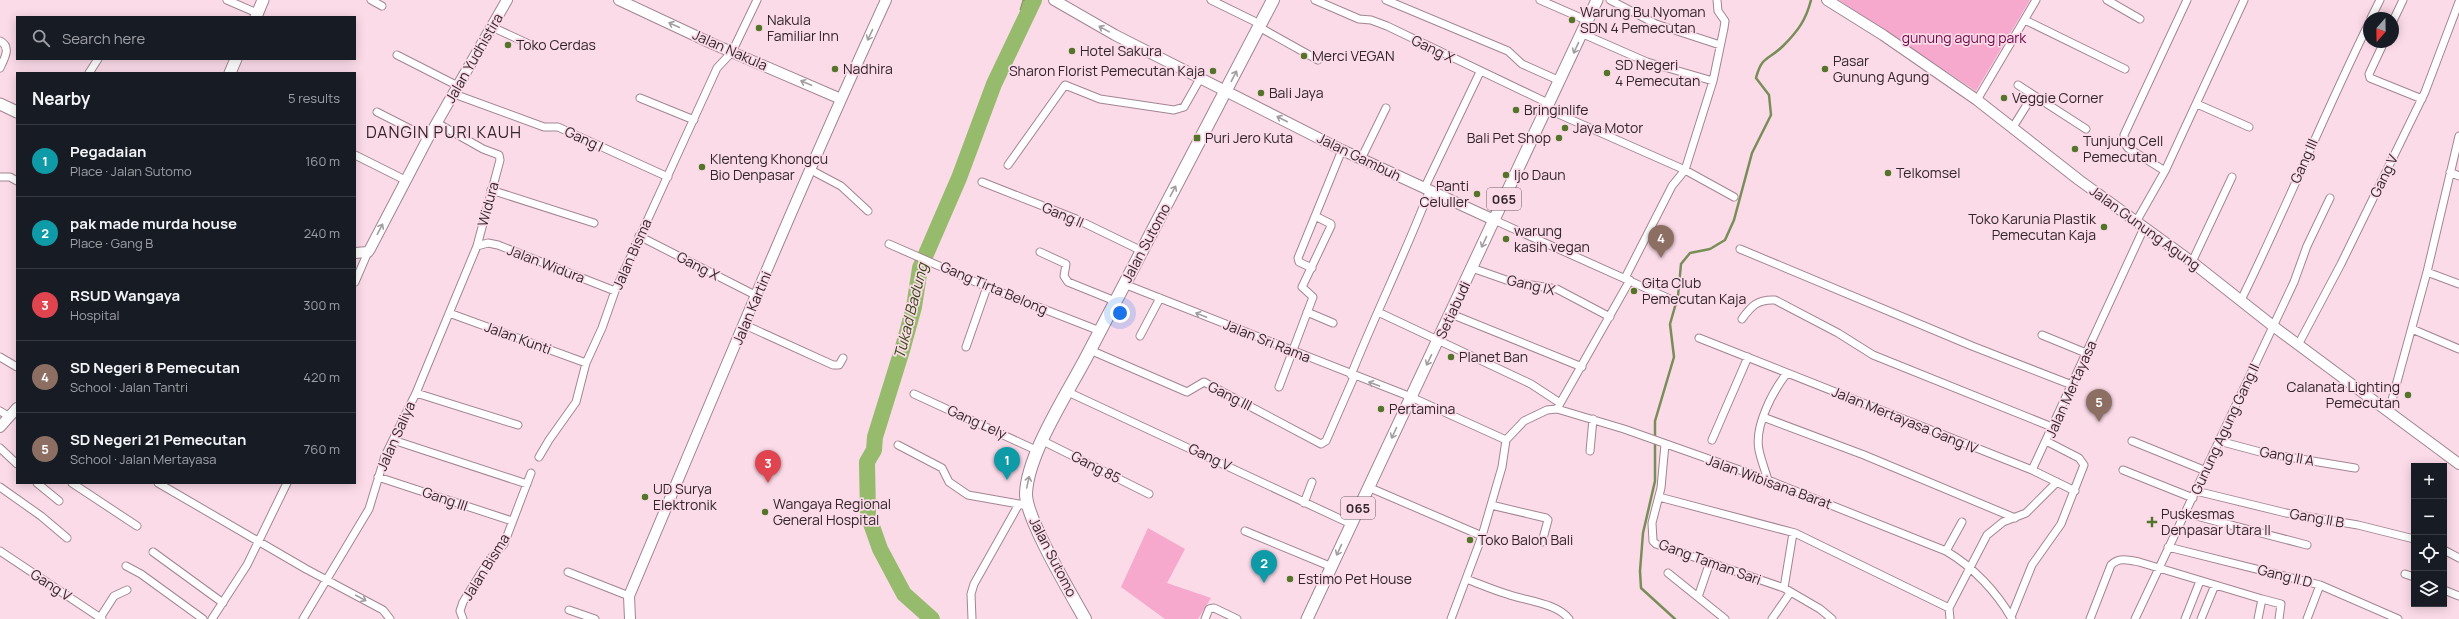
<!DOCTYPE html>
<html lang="en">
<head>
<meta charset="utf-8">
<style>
  :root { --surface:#171b24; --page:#242831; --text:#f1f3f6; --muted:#9ea1a6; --line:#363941; --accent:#7c3aed }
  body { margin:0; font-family:Manrope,sans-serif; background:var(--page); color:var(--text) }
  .controls { position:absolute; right:12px; bottom:12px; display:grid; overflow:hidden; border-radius:0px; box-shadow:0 2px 10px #0003 }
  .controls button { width:36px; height:36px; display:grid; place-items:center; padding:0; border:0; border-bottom:1px solid var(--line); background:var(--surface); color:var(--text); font:20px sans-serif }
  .compass { position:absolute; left:2363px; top:12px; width:36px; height:36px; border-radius:50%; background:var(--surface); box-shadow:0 2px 10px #0003; rotate:200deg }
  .you { position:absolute; left:1120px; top:313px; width:14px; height:14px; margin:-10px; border:3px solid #fff; border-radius:50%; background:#1a73e8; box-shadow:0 0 0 6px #1a73e833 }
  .badge { display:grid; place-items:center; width:26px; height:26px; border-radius:50%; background:var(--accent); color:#fff; font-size:13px; font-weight:700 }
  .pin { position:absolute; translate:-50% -33px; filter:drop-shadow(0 1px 2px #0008) }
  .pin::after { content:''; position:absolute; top:21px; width:14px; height:12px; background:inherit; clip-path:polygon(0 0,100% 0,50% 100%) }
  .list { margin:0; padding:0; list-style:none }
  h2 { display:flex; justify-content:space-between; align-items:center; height:52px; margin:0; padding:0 16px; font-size:17px }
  h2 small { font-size:13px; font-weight:400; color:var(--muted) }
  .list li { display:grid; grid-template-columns:26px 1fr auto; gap:12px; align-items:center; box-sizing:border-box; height:72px; padding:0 16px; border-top:1px solid var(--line) }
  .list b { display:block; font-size:15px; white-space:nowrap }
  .list p { margin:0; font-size:13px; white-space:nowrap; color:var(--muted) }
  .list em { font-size:13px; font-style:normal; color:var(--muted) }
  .icon { flex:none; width:22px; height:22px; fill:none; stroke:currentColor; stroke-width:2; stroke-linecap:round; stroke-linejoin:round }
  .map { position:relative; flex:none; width:2459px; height:619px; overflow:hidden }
  .search { position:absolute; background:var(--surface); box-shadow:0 2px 10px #0003; left:16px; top:16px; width:340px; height:44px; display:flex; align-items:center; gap:10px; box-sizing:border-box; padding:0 14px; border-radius:0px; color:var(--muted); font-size:15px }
  .panel { position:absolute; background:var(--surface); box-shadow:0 2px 10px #0003; left:16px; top:72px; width:340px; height:412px; border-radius:0px }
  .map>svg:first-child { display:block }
  .green { fill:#f6a8cd }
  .water { fill:#96bb6c; stroke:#788e58 }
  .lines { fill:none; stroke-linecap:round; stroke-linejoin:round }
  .stream { stroke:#788e58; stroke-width:2.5 }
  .river { stroke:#96bb6c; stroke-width:16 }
  .street-casing { stroke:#a28592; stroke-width:9 }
  .secondary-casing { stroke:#a28592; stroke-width:12 }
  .primary-casing { stroke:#a28592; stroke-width:13 }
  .highway-casing { stroke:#a28592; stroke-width:14 }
  .street { stroke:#fff; stroke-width:7 }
  .secondary { stroke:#fff; stroke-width:10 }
  .primary { stroke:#fff; stroke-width:11 }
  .highway { stroke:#fff; stroke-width:12 }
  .oneway { stroke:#a29da0 }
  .poi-dot { fill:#54742a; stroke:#fcdbe9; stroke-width:1.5 }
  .labels { text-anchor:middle; stroke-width:3.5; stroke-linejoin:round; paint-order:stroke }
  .shield { fill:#fcdbe9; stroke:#6e5c64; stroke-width:1 }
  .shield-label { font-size:13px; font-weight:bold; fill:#31252b }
  .poi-label { font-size:14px; fill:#31252b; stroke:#fcdbe9; text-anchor:start }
  .park-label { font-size:14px; fill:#6e0948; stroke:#fcdbe9 }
  .street-label { font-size:14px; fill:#31252b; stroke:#fcdbe9 }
  .water-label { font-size:15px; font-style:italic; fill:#324911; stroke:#fcdbe9 }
  .quarter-label { font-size:16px; letter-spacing:1px; fill:#31252b; stroke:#fcdbe9 }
</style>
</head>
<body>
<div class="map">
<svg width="2459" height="619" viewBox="0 0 2459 619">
  <rect width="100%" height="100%" fill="#fcdbe9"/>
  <path class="green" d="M1839,0h191l-54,91z
    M1148,528l37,21 -18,34 44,15 -13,21h-33l-44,-32z"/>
  <path class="water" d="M1023,0h15l-7,16 -11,-6z"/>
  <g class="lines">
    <path class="stream" d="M1675,619l-34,-31 -1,-17 3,-38 12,-52v-60l19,-64 -4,-33 8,-28 3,-32 9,-11 20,-4 15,-9 9,-20 18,-67 19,-38 -2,-20 -13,-17c6,-23 13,-18 27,-32 15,-15 23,-26 28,-46"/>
    <path class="river" d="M932,619l-28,-25 -24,-45 -12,-34 -1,-53 7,-12 1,-13 28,-90 11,-40 6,-39 39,-90 35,-94 40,-84"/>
    <g class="street-casing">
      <path id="street" d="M227,0l30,13
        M371,0l11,6
        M1211,0l49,24
        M1315,0l44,19 12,1 16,6 163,78
        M1386,0l122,51 14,13 38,17
        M1540,0l48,21
        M1610,0l46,24 64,21
        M1717,0l1,11 7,10 -1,7 -11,53 -28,89 49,27
        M2107,0l33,19
        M2371,18l9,-18
        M2025,20l100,49
        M2393,21l10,-21
        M492,27l39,18
        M1259,27l59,33
        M1583,34l64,28 66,19
        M0,41c12,6 4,18 0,27
        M2384,42l-15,32 1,4 52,21
        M397,55l61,31
        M89,73l9,-14
        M2018,85l68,44
        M454,94l90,33h14l110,50
        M640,98l54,22
        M1977,100l59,-100
        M2197,104l52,23
        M1547,109l138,61 -13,16 -47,92
        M377,112l51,26
        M2013,127l20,-32
        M355,155l50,25
        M1361,159l25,-51
        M1008,165l57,-80 35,14 74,11 10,-3 17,-30
        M809,169l32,17 27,25
        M2165,171l-37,-23 -3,-4 -1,-9 63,-135
        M2450,172l9,4
        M0,177h10l7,4
        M982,182l94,37 66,32
        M1424,189l56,-117
        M491,190l103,33
        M1494,220l176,79
        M2136,222l29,-51 79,-171
        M639,236l118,60
        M889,244l98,43 113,44
        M477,246l11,-3 10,2 117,46
        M1740,249l232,97 100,39
        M1040,252l26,12 -2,12 4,6 47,19
        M2192,262l40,-85
        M1312,268l-13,-6 -1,-4 44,-108
        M1472,268l40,14 45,7 53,28
        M2427,272l32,12
        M355,282l13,-30
        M1124,284l287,113 95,43
        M2241,300c45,-91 83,-186 128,-277
        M1307,312l26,11
        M1378,312l153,72 29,19
        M449,313l137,50
        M1451,314l131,53
        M1742,319c9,-13 16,-20 33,-19l63,33 35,22 179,72
        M745,325l88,40h6l4,-7
        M2412,329l47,20
        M2042,335l44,18
        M1140,336l20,-38
        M1699,338l333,132 43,21
        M2298,345l43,-81 84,-172 34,-90
        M966,347l21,-60
        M1090,350l97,42 17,-10 117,62 5,-3 28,-64
        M0,357l17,10
        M1351,375c25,-62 54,-121 78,-183
        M1279,387l34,-90 -11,-10 29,-61v-2l-16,-8
        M1068,392l283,132
        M416,393l102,32
        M914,394l124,57
        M1558,407l72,-127
        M0,411l10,6
        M2389,411l38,-139 32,-136
        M1763,417l101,38 151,63
        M393,440l134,44
        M1712,440l36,-83
        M1043,441l106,53
        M2132,441l74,30
        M2219,441l45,12 91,15
        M1665,444l-4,44 -9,35 1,18 3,3 128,44 36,21 12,10
        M898,445l44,23 7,14 19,13 51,9
        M0,448l17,16
        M1590,451l3,-32
        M539,457l10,-17 27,-38 10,-39 16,-35 13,-37 97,-212 5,-11 15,-16 25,-52
        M2032,470l112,-242
        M2123,470l70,28
        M378,477l134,44
        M1768,480c-3,-10 -7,-20 -9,-30 -5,-24 14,-59 28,-77
        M37,483l22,18
        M72,483l65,43
        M158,483l148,86 77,41 7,9
        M0,487l41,29 26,22
        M1368,487l114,49
        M2196,491l90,22 72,12 56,14
        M1659,497l136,36 154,75
        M1304,503l8,-21
        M1491,505l55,13 2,2 -6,22
        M2185,513l122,32
        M1245,531l87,36
        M2168,547l152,38 78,34
        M2444,550l15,8
        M0,551l102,68
        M1946,551l16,-29
        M153,552l70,51
        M126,566l15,8 62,45
        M568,572l61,24
        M1668,573l57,46
        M2405,574l9,3
        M1466,579c14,5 27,11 41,15 19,7 50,9 62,25
        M1784,588l9,-55
        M2444,590l15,6
        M1698,597l12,-35
        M2262,599l19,5 -2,15
        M569,610l26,9
        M2011,617l21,-52 29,-41 23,-59 -5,-7 -33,-17
        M100,618l14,-22 13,-6
        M212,619l35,-54 40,-82
        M303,619l66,-110 16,-53 31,-63 61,-147 23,-86 -1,-5 -16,-6 -46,-26
        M463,619l-3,-8 3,-9 26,-42 15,-16 27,-71
        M972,619l-1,-25 3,-10 45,-80 4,1
        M1205,619l4,-10 5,-1 23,11
        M1451,619l31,-83 20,-69 4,-27 18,-19 23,-11 10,-1 67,20 144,51 178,71c26,15 51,41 66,68
        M1772,619l18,-26
        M1950,619l-1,-11 38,-73 16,-13 23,-9 31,-31
        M2090,619l21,-54c8,-8 18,-5 28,-3l123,37 -4,20
        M2135,619l159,-337 13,-36 23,-48
        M2185,619l15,-38
        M2201,619l14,-34
        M2307,619l13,-34"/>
    </g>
    <g class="secondary-casing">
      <path id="secondary" d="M619,0l94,44 128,55
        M1054,0l61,35 227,115 152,70
        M1827,0l56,35 94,65 102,80 113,82 81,64 186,138
        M355,253l13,-1 2,-3 58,-111 79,-138
        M0,427l17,-19
        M630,619l-1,-23c84,-199 167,-400 257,-596"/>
    </g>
    <g class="primary-casing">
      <path id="primary" d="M256,17l7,-17
        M230,73l6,-14
        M0,104l17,8
        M1307,619l290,-619"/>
    </g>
    <g class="highway-casing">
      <path id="highway" d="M1085,619c-14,-25 -59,-100 -59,-125 1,-40 43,-103 62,-140 61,-118 124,-236 185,-354"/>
    </g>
    <use href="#street" class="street"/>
    <use href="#secondary" class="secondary"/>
    <use href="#primary" class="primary"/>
    <use href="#highway" class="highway"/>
  </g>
  <defs><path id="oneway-shaft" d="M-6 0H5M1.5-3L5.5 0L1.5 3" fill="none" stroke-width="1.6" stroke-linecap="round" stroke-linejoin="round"/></defs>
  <g class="oneway">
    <use href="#oneway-shaft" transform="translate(674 25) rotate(-155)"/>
    <use href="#oneway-shaft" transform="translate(1104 29) rotate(-151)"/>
    <use href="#oneway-shaft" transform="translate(870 35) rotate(115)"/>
    <use href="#oneway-shaft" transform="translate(1576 48) rotate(115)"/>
    <use href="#oneway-shaft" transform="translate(1234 76) rotate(-63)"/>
    <use href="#oneway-shaft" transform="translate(806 83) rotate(-157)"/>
    <use href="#oneway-shaft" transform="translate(1282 119) rotate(-153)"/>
    <use href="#oneway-shaft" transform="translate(1173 191) rotate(-62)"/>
    <use href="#oneway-shaft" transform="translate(380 229) rotate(-63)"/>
    <use href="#oneway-shaft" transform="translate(1484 242) rotate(115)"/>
    <use href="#oneway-shaft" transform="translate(1201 315) rotate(-158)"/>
    <use href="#oneway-shaft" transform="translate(1429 360) rotate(116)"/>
    <use href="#oneway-shaft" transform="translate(1374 384) rotate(-160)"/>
    <use href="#oneway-shaft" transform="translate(1394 433) rotate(115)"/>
    <use href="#oneway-shaft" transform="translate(1028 482) rotate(-78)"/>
    <use href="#oneway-shaft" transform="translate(1339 550) rotate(115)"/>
    <use href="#oneway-shaft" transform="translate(361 598) rotate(28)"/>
  </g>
  <g class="poi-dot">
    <circle cx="1572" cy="20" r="4"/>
    <circle cx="759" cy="28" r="4"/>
    <circle cx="508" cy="45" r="4"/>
    <circle cx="1072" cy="51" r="4"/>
    <circle cx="1304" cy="56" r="4"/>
    <circle cx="835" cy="69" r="4"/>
    <circle cx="1825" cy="69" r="4"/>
    <circle cx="1213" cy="71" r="4"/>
    <circle cx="1607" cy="73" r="4"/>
    <circle cx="1261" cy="93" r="4"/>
    <circle cx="2004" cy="98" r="4"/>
    <circle cx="1516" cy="110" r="4"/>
    <circle cx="1565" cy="128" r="4"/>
    <rect x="1193" y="134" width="8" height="8" rx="2"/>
    <circle cx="1559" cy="138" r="4"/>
    <circle cx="2075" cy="149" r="4"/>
    <circle cx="702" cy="167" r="4"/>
    <circle cx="1888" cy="173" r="4"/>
    <circle cx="1506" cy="175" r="4"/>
    <circle cx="1477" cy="194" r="4"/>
    <circle cx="2104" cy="227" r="4"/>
    <circle cx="1506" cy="239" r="4"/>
    <circle cx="1634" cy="291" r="4"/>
    <circle cx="1451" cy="357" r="4"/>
    <circle cx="2408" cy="395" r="4"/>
    <circle cx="1381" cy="409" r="4"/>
    <circle cx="645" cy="497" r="4"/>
    <circle cx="765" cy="512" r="4"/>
    <path d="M2150 516h4v4h4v4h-4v4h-4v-4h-4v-4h4z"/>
    <circle cx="1470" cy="540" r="4"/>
    <circle cx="1290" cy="579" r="4"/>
  </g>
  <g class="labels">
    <g class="shield">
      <rect x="1487" y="188" width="34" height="22" rx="3"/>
      <rect x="1341" y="497" width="34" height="22" rx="3"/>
    </g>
    <g class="shield-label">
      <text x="1504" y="204">065</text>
      <text x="1358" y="513">065</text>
    </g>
    <g class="poi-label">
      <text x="1580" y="17">Warung Bu Nyoman<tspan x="1580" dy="16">SDN 4 Pemecutan</tspan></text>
      <text x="767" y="25">Nakula<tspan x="767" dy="16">Familiar Inn</tspan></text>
      <text x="516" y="50">Toko Cerdas</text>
      <text x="1080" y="56">Hotel Sakura</text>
      <text x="1312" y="61">Merci VEGAN</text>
      <text x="1833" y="66">Pasar<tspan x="1833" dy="16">Gunung Agung</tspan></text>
      <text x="1615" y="70">SD Negeri<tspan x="1615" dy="16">4 Pemecutan</tspan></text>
      <text x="843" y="74">Nadhira</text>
      <text x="1205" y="76" text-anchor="end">Sharon Florist Pemecutan Kaja</text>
      <text x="1269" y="98">Bali Jaya</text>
      <text x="2012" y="103">Veggie Corner</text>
      <text x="1524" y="115">Bringinlife</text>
      <text x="1573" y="133">Jaya Motor</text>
      <text x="1205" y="143">Puri Jero Kuta</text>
      <text x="1551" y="143" text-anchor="end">Bali Pet Shop</text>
      <text x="2083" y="146">Tunjung Cell<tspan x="2083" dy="16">Pemecutan</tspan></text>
      <text x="710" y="164">Klenteng Khongcu<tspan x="710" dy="16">Bio Denpasar</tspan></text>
      <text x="1896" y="178">Telkomsel</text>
      <text x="1514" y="180">Ijo Daun</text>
      <text x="1469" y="191" text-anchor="end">Panti<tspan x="1469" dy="16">Celuller</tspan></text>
      <text x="2096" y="224" text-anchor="end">Toko Karunia Plastik<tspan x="2096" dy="16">Pemecutan Kaja</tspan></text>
      <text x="1514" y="236">warung<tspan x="1514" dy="16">kasih vegan</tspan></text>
      <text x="1642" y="288">Gita Club<tspan x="1642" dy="16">Pemecutan Kaja</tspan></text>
      <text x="1459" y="362">Planet Ban</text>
      <text x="2400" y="392" text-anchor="end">Calanata Lighting<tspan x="2400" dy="16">Pemecutan</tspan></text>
      <text x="1389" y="414">Pertamina</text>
      <text x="653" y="494">UD Surya<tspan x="653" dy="16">Elektronik</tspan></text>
      <text x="773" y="509">Wangaya Regional<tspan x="773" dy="16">General Hospital</tspan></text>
      <text x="2161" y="519">Puskesmas<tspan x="2161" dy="16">Denpasar Utara II</tspan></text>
      <text x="1478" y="545">Toko Balon Bali</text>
      <text x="1298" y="584">Estimo Pet House</text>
    </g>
    <g class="park-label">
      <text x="1964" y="43">gunung agung park</text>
    </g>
    <g class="street-label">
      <text transform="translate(1433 49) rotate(26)" y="5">Gang X</text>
      <text transform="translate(730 50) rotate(24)" y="5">Jalan Nakula</text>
      <text transform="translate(474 58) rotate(-60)" y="5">Jalan Yudhistira</text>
      <text transform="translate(584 139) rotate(25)" y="5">Gang I</text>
      <text transform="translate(1359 157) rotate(26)" y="5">Jalan Gambuh</text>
      <text transform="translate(2304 161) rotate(-66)" y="5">Gang III</text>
      <text transform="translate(2384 176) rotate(-64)" y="5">Gang V</text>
      <text transform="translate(488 204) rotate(-75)" y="5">Widura</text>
      <text transform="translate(1063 215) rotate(23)" y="5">Gang II</text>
      <text transform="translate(2145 228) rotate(36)" y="5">Jalan Gunung Agung</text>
      <text transform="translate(1146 243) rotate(-62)" y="5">Jalan Sutomo</text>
      <text transform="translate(632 254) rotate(-66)" y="5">Jalan Bisma</text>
      <text transform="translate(546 264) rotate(21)" y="5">Jalan Widura</text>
      <text transform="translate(698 266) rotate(27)" y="5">Gang X</text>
      <text transform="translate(1531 285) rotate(13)" y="5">Gang IX</text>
      <text transform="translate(994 288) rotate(23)" y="5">Gang Tirta Belong</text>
      <text transform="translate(752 308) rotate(-67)" y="5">Jalan Kartini</text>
      <text transform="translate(1453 310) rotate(-65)" y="5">Setiabudi</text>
      <text transform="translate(518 338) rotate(20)" y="5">Jalan Kunti</text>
      <text transform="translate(1267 341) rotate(22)" y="5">Jalan Sri Rama</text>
      <text transform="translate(2071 389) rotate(-66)" y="5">Jalan Mertayasa</text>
      <text transform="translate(1230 396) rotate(27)" y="5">Gang III</text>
      <text transform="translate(1905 420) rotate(22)" y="5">Jalan Mertayasa Gang IV</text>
      <text transform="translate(977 422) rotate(24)" y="5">Gang Lely</text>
      <text transform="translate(2225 429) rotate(-65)" y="5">Gunung Agung Gang II</text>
      <text transform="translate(396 436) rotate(-66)" y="5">Jalan Saliya</text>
      <text transform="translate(2287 456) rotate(10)" y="5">Gang II A</text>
      <text transform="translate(1210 457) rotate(25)" y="5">Gang V</text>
      <text transform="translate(1096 467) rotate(27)" y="5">Gang 85</text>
      <text transform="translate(1769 482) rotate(20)" y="5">Jalan Wibisana Barat</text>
      <text transform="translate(445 499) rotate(19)" y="5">Gang III</text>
      <text transform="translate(2317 518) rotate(10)" y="5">Gang II B</text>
      <text transform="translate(1053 557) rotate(63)" y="5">Jalan Sutomo</text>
      <text transform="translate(1710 562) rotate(20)" y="5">Gang Taman Sari</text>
      <text transform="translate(486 567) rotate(-58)" y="5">Jalan Bisma</text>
      <text transform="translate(2285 576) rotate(14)" y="5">Gang II D</text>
      <text transform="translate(51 585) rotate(33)" y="5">Gang V</text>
    </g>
    <g class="water-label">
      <text transform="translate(911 311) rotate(-76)" y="5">Tukad Badung</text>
    </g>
    <g class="quarter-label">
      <text x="444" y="138">DANGIN PURI KAUH</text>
    </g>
  </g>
</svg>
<div class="controls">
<button>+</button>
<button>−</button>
<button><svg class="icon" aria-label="locate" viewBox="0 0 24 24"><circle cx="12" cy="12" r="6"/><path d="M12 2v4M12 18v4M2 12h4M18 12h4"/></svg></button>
<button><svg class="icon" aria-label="layers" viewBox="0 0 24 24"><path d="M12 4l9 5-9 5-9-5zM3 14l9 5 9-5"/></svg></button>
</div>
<svg class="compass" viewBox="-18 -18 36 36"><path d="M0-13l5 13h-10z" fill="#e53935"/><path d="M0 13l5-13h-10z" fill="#9ea1a6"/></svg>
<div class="you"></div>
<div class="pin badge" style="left:1007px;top:480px;background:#0f9aa8">1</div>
<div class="pin badge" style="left:1264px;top:583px;background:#0f9aa8">2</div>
<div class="pin badge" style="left:768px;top:483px;background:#e0444e">3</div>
<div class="pin badge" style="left:1661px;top:258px;background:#8d6e63">4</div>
<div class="pin badge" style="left:2099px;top:422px;background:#8d6e63">5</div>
<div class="search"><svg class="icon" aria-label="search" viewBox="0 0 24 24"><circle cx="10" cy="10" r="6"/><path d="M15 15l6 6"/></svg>Search here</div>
<section class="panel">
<h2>Nearby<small>5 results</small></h2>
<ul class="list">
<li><span class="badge" style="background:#0f9aa8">1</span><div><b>Pegadaian</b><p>Place · Jalan Sutomo</p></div><em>160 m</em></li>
<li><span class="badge" style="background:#0f9aa8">2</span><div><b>pak made murda house</b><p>Place · Gang B</p></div><em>240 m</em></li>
<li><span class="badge" style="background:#e0444e">3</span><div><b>RSUD Wangaya</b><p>Hospital</p></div><em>300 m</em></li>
<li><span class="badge" style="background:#8d6e63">4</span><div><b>SD Negeri 8 Pemecutan</b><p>School · Jalan Tantri</p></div><em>420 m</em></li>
<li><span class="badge" style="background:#8d6e63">5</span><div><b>SD Negeri 21 Pemecutan</b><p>School · Jalan Mertayasa</p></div><em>760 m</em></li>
</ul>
</section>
</div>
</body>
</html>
